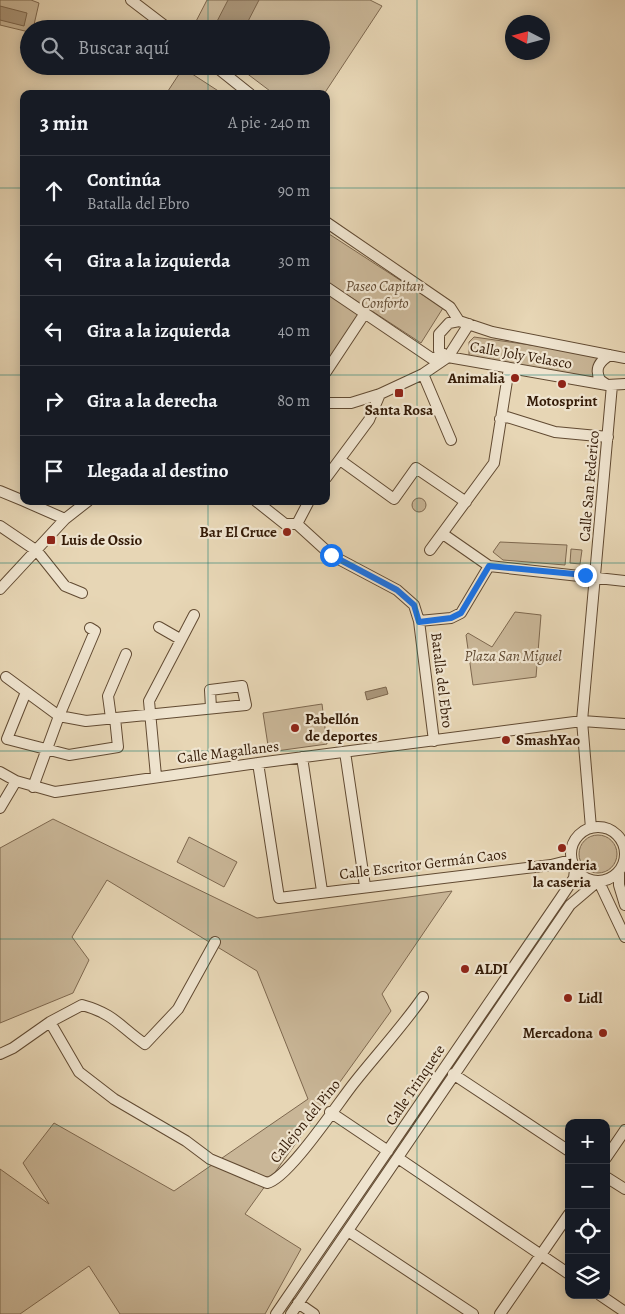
<!DOCTYPE html>
<html lang="es">
<head>
<meta charset="utf-8">
<style>
  :root { --surface:#171b24; --page:#242831; --text:#f1f3f6; --muted:#9ea1a6; --line:#363941 }
  body { margin:0; font-family:Alegreya,serif; background:var(--page); color:var(--text) }
  .controls { position:absolute; right:15px; bottom:15px; display:grid; overflow:hidden; border-radius:10px; box-shadow:0 2px 12px #0003 }
  .controls button { width:45px; height:45px; display:grid; place-items:center; padding:0; border:0; border-bottom:1px solid var(--line); background:var(--surface); color:var(--text); font:25px sans-serif }
  .compass { position:absolute; left:505px; top:15px; width:45px; height:45px; border-radius:50%; background:var(--surface); box-shadow:0 2px 12px #0003; rotate:276deg }
  .stop { position:absolute; width:15px; height:15px; margin:-11px; border:4px solid #1a73e8; border-radius:50%; background:#fff }
  .stop.end { background:#1a73e8; border-color:#fff; box-shadow:0 1px 5px #0008 }
  .list { margin:0; padding:0; list-style:none }
  h2 { display:flex; justify-content:space-between; align-items:center; height:65px; margin:0; padding:0 20px; font-size:21px }
  h2 small { font-size:16px; font-weight:400; color:var(--muted) }
  .list li { display:grid; grid-template-columns:32px 1fr auto; gap:15px; align-items:center; box-sizing:border-box; height:70px; padding:0 20px; border-top:1px solid var(--line) }
  .list b { display:block; font-size:19px; white-space:nowrap }
  .list p { margin:0; font-size:16px; white-space:nowrap; color:var(--muted) }
  .list em { font-size:16px; font-style:normal; color:var(--muted) }
  .icon { flex:none; width:28px; height:28px; fill:none; stroke:currentColor; stroke-width:2; stroke-linecap:round; stroke-linejoin:round }
  .map { position:relative; flex:none; width:625px; height:1314px; overflow:hidden }
  .search { position:absolute; background:var(--surface); box-shadow:0 2px 12px #0003; left:20px; top:20px; width:310px; height:55px; display:flex; align-items:center; gap:12px; box-sizing:border-box; padding:0 18px; border-radius:28px; color:var(--muted); font-size:19px }
  .panel { position:absolute; background:var(--surface); box-shadow:0 2px 12px #0003; left:20px; top:90px; width:310px; height:415px; border-radius:10px }
  .map>svg:first-child { display:block }
  .green { fill:#c9b697; stroke:#7e684f }
  .water { fill:#aa967a; stroke:#7b654c }
  .lines { fill:none; stroke-linecap:round; stroke-linejoin:round }
  .minor-casing { stroke:#614a32; stroke-width:12 }
  .minor { stroke:#efe4cf; stroke-width:10 }
  .route { stroke:#1a73e8; stroke-width:6 }
  .grid { fill:none; stroke:#0f766e; stroke-width:1; stroke-opacity:0.55 }
  .poi-dot { fill:#8f2418; stroke:#efe4cf; stroke-width:2 }
  .labels { text-anchor:middle; stroke-width:4.5; stroke-linejoin:round; paint-order:stroke }
  .park-label { font-size:15px; font-style:italic; fill:#614a32; stroke:#efe4cf }
  .street-label { font-size:15px; fill:#341b07; stroke:#efe4cf }
  .poi-label { font-size:15px; font-weight:bold; fill:#341b07; stroke:#efe4cf; text-anchor:start }
</style>
</head>
<body>
<div class="map">
<svg width="625" height="1314" viewBox="0 0 625 1314">
  <rect width="100%" height="100%" fill="#e7d6b5"/>
  <filter id="stains"><feTurbulence type="fractalNoise" baseFrequency=".004" numOctaves="4"/><feColorMatrix values="0 0 0 0 .2 0 0 0 0 .09 0 0 0 0 .02 0 0 0 .5 -.17"/></filter>
  <radialGradient id="worn" r=".72"><stop offset=".6" stop-color="#630" stop-opacity="0"/><stop offset="1" stop-color="#630" stop-opacity=".3"/></radialGradient>
  <path class="green" d="M0,0h31l8,3 -6,26h-4v3l-29,-7z
    M207,0h163l12,6 -58,88h-50l-37,-28h84v-37h-129z
    M183,68l40,26h-57z
    M326,232l117,76 -22,35 -95,-62z
    M326,292l33,22 -33,49z
    M474,337l120,17 3,4 -3,17 -1,3 -124,-22v-14z
    M412 505a7 7 0 1 1 14 0a7 7 0 1 1-14 0Z
    M500,542l67,3 -2,20 -62,-5 -10,-8z
    M571,549l11,1 -2,14 -10,-1z
    M515,612l26,3 -5,62 -63,8 -7,-50 2,-2 24,14z
    M322,704l5,40 -58,8 -6,-39z
    M53,819l204,99 195,-27 -70,103 9,17 -146,203 56,35 -36,65h-145l-31,-48 -69,48h-20v-145l49,35 -26,-41 31,-40 120,68 134,-92 -51,-128 -150,-91 -35,57 17,23 -16,33 -73,30v-175z
    M579 854a19 19 0 1 1 38 0a19 19 0 1 1-38 0Z
    M189,837l48,25 -13,25 -47,-25z"/>
  <path class="water" d="M228,0h31l-15,29h-31z
    M0,6l27,7 -3,13 -24,-6z
    M386,687l2,7 -21,6 -2,-8z"/>
  <g class="lines">
    <g class="minor-casing">
      <path id="minor" d="M131,0l38,29
        M215,66l35,28
        M326,222l124,85 9,14
        M326,287l105,71 17,-1 159,28 18,-1
        M448,357l-9,-6v-17l10,-11 10,-2 33,11 133,26
        M326,372l39,-59
        M423,374l28,66
        M607,385l-7,-5c-6,-12 0,-19 10,-25
        M326,403h25l29,-9 43,-20 25,-17 21,-33
        M500,419l7,-2 48,15 53,5
        M340,460l54,39 22,-31 50,34
        M326,478l43,-58 11,-26
        M0,491l24,10
        M24,501l41,18
        M256,501l29,23h12l34,31 66,35 17,15 5,16 15,120
        M297,524l12,-23
        M0,526l37,25 28,35 17,7
        M443,534l46,32 136,15
        M430,550l64,-87 15,-95
        M0,589l65,-70 23,-18
        M419,621l32,-3 10,-5 28,-47
        M159,627l21,12
        M6,677l53,39 27,5 160,-16 -4,-19 -32,4 1,18
        M26,692l-19,47 62,16 49,-8 -3,-29
        M111,718l-3,-22 18,-42
        M345,752l20,134
        M302,757l20,134
        M258,763l21,135 272,-33 20,-5
        M0,772l16,9 39,11 203,-29 324,-42 43,3
        M156,776l-7,-75 45,-86
        M33,787l26,-71 36,-85 -5,-3
        M0,808l16,-27
        M571 854a27 27 0 1 1 54 0a27 27 0 1 1-54 0Z
        M591,828l-9,-107 30,-336
        M619,871v14l6,20
        M599,882l26,55
        M50,1022l29,50 35,27 72,42 24,18 57,24c21,-4 71,-80 87,-100 23,-29 48,-56 69,-86
        M0,1054l13,-6 37,-26 32,-17c33,9 38,22 63,39l33,-35 37,-67
        M453,1074l116,77
        M330,1112l58,39
        M398,1158l171,116
        M606,1158l19,-28
        M606,1177l19,12
        M348,1231l125,83
        M600,1295l25,17
        M298,1303l16,11
        M276,1314l284,-415 14,-21 1,-8
        M291,1314l279,-409 27,-23
        M500,1314l69,-100"/>
    </g>
    <use href="#minor" class="minor"/>
  </g>
  <g class="lines">
    <path class="route" d="M331,555l66,35 17,15 5,17 32,-4 10,-5 28,-47 96,9"/>
  </g>
  <path class="grid" d="M208,0v29M417,0v1314M208,66v28M0,188h24M326,188h299M0,375h24M326,375h299M208,501v813M0,563h625M0,751h625M0,939h625M0,1126h569M606,1126h19"/>
  <g class="poi-dot">
    <circle cx="515" cy="378" r="5"/>
    <circle cx="562" cy="384" r="5"/>
    <rect x="394" y="388" width="10" height="10" rx="2.5"/>
    <circle cx="287" cy="532" r="5"/>
    <rect x="46" y="535" width="10" height="10" rx="2.5"/>
    <circle cx="295" cy="728" r="5"/>
    <circle cx="506" cy="740" r="5"/>
    <circle cx="562" cy="848" r="5"/>
    <circle cx="465" cy="969" r="5"/>
    <circle cx="568" cy="998" r="5"/>
    <circle cx="603" cy="1033" r="5"/>
  </g>
  <g class="labels">
    <g class="park-label">
      <text x="385" y="291">Paseo Capitan<tspan x="385" dy="17">Conforto</tspan></text>
      <text x="513" y="661">Plaza San Miguel</text>
    </g>
    <g class="street-label">
      <text transform="translate(521 355) rotate(10)" y="5">Calle Joly Velasco</text>
      <text transform="translate(589 486) rotate(-85)" y="5">Calle San Federico</text>
      <text transform="translate(442 680) rotate(83)" y="5">Batalla del Ebro</text>
      <text transform="translate(228 752) rotate(-7)" y="5">Calle Magallanes</text>
      <text transform="translate(423 864) rotate(-7)" y="5">Calle Escritor Germán Caos</text>
      <text transform="translate(415 1085) rotate(-56)" y="5">Calle Trinquete</text>
      <text transform="translate(305 1121) rotate(-51)" y="5">Callejon del Pino</text>
    </g>
    <g class="poi-label">
      <text x="505" y="383" text-anchor="end">Animalia</text>
      <text x="562" y="406" text-anchor="middle">Motosprint</text>
      <text x="399" y="415" text-anchor="middle">Santa Rosa</text>
      <text x="277" y="537" text-anchor="end">Bar El Cruce</text>
      <text x="61" y="545">Luis de Ossio</text>
      <text x="305" y="724">Pabellón<tspan x="305" dy="17">de deportes</tspan></text>
      <text x="516" y="745">SmashYao</text>
      <text x="562" y="870" text-anchor="middle">Lavanderia<tspan x="562" dy="17">la caseria</tspan></text>
      <text x="475" y="974">ALDI</text>
      <text x="578" y="1003">Lidl</text>
      <text x="593" y="1038" text-anchor="end">Mercadona</text>
    </g>
  </g>
  <rect width="100%" height="100%" filter="url(#stains)"/>
  <rect width="100%" height="100%" fill="url(#worn)"/>
</svg>
<div class="controls">
<button>+</button>
<button>−</button>
<button><svg class="icon" aria-label="locate" viewBox="0 0 24 24"><circle cx="12" cy="12" r="6"/><path d="M12 2v4M12 18v4M2 12h4M18 12h4"/></svg></button>
<button><svg class="icon" aria-label="layers" viewBox="0 0 24 24"><path d="M12 4l9 5-9 5-9-5zM3 14l9 5 9-5"/></svg></button>
</div>
<svg class="compass" viewBox="-18 -18 36 36"><path d="M0-13l5 13h-10z" fill="#e53935"/><path d="M0 13l5-13h-10z" fill="#9ea1a6"/></svg>
<div class="stop" style="left:331px;top:555px"></div>
<div class="stop end" style="left:585px;top:575px"></div>
<div class="search"><svg class="icon" aria-label="search" viewBox="0 0 24 24"><circle cx="10" cy="10" r="6"/><path d="M15 15l6 6"/></svg>Buscar aquí</div>
<section class="panel">
<h2>3 min<small>A pie · 240 m</small></h2>
<ul class="list">
<li><svg class="icon" aria-label="ahead" viewBox="0 0 24 24"><path d="M12 20V5M6 11l6-6 6 6"/></svg><div><b>Continúa</b><p>Batalla del Ebro</p></div><em>90 m</em></li>
<li><svg class="icon" aria-label="left" viewBox="0 0 24 24"><path d="M17 20v-9H6M10 6l-5 5 5 5"/></svg><div><b>Gira a la izquierda</b></div><em>30 m</em></li>
<li><svg class="icon" aria-label="left" viewBox="0 0 24 24"><path d="M17 20v-9H6M10 6l-5 5 5 5"/></svg><div><b>Gira a la izquierda</b></div><em>40 m</em></li>
<li><svg class="icon" aria-label="right" viewBox="0 0 24 24"><path d="M7 20v-9h11M14 6l5 5-5 5"/></svg><div><b>Gira a la derecha</b></div><em>80 m</em></li>
<li><svg class="icon" aria-label="arrive" viewBox="0 0 24 24"><path d="M6 21V4h12l-3 4 3 4H6"/></svg><div><b>Llegada al destino</b></div></li>
</ul>
</section>
</div>
</body>
</html>
